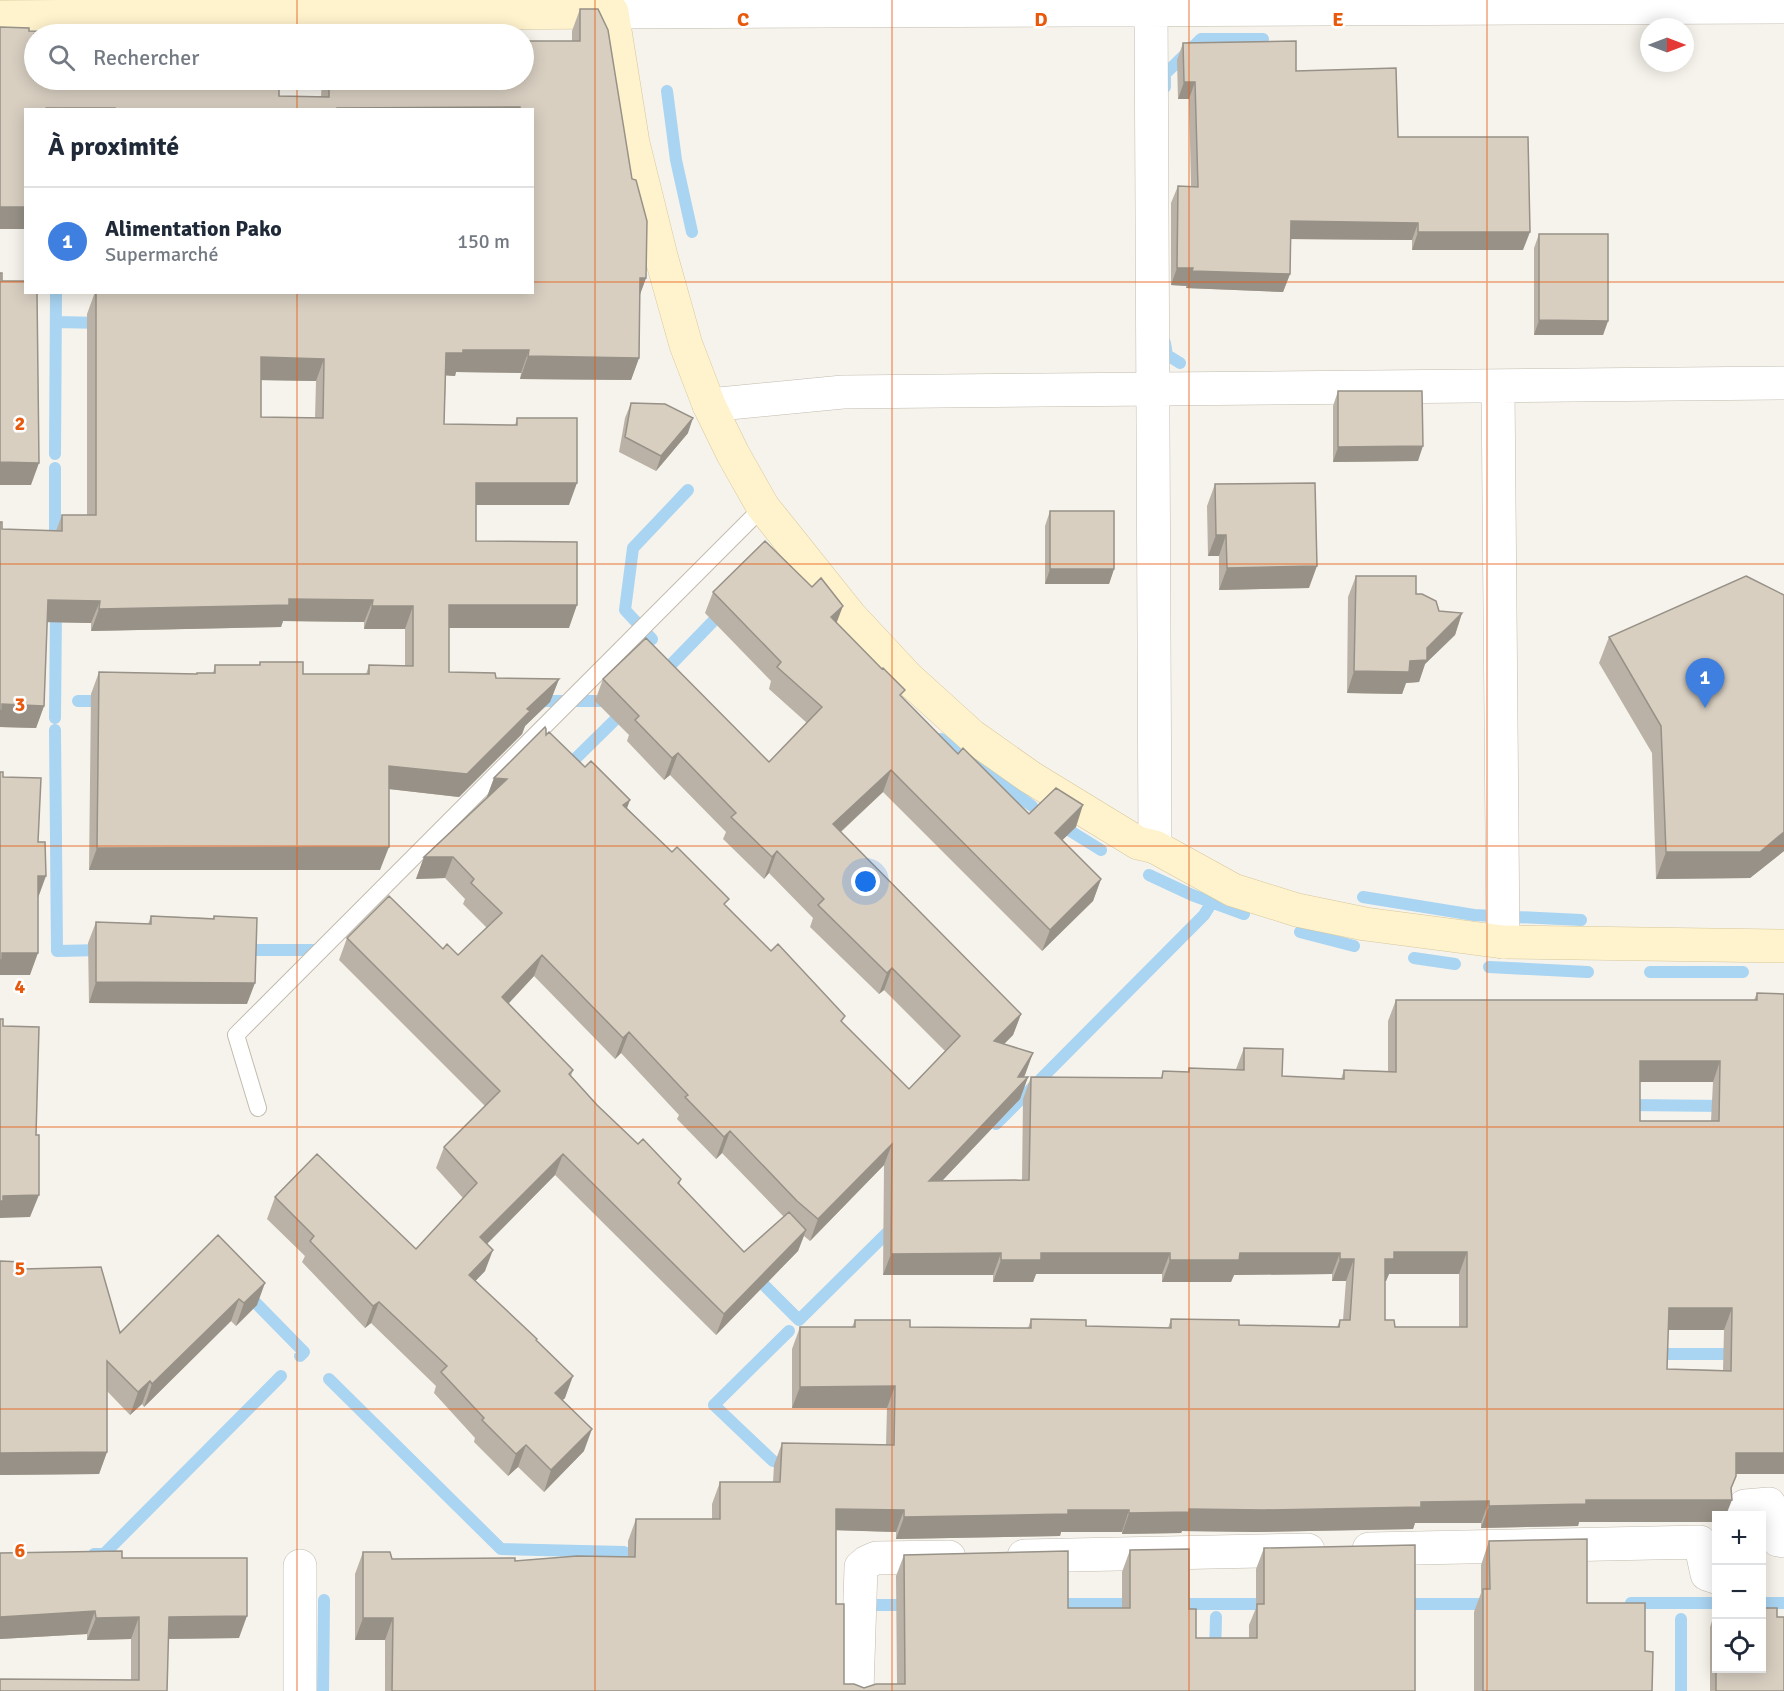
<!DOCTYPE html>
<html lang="fr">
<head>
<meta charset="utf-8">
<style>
  :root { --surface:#fff; --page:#f6f6f7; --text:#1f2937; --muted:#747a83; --line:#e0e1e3; --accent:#0b8043 }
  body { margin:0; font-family:Signika,sans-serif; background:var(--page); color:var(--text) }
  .controls { position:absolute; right:18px; bottom:18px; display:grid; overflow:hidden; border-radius:0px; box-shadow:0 3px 15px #0003 }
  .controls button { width:54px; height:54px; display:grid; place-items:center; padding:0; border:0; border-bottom:2px solid var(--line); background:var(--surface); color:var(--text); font:30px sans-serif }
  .compass { position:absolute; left:1640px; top:18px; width:54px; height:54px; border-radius:50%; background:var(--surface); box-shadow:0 3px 15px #0003; rotate:90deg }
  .you { position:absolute; left:866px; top:882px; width:21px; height:21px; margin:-15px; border:4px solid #fff; border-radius:50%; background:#1a73e8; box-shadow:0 0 0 9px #1a73e833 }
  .badge { display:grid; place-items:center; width:39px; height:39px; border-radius:50%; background:var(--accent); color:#fff; font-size:20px; font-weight:700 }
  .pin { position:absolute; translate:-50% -50px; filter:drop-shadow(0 2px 3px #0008) }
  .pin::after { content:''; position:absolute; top:32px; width:21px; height:18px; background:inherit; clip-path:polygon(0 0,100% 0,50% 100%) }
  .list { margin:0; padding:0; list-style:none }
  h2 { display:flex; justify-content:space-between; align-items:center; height:78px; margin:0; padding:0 24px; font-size:26px }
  h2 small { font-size:20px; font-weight:400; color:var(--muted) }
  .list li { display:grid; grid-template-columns:39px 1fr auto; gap:18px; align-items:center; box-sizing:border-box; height:108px; padding:0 24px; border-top:2px solid var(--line) }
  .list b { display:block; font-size:22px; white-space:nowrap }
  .list p { margin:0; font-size:20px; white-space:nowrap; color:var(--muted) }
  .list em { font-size:20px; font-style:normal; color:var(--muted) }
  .icon { flex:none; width:33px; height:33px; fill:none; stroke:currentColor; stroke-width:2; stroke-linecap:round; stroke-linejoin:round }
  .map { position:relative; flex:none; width:1784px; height:1691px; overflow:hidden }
  .search { position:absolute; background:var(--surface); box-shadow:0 3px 15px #0003; left:24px; top:24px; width:510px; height:66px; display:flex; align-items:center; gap:15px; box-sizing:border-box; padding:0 21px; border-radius:33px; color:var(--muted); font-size:22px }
  .panel { position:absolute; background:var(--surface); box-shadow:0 3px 15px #0003; left:24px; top:108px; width:510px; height:186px; border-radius:0px }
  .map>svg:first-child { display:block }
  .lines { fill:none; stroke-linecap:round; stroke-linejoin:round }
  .stream { stroke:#a9d4f2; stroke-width:12 }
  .service-casing { stroke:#c2bbae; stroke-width:18 }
  .minor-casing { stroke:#c2bbae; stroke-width:34 }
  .secondary-casing { stroke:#d6c79b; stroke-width:34 }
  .service { stroke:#fff; stroke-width:16 }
  .minor { stroke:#fff; stroke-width:33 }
  .secondary { stroke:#fff3cd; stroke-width:33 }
  .wall { fill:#bab2a6; fill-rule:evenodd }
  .shaded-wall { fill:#979187 }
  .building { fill:#d8cfc1; stroke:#979187; stroke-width:1.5; fill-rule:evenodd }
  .grid { fill:none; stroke:#e8590c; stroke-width:1.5; stroke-opacity:0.55 }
  .grid-label { font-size:20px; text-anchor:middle; font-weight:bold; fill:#e8590c; stroke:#fff; stroke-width:5; stroke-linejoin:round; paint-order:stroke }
</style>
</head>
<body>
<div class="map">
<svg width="1784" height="1691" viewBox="0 0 1784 1691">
  <rect width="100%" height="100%" fill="#f6f3ec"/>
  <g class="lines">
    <path class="stream" d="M1165,87v-13l36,-35h62
      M667,91l9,69 16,72
      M56,322l47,1
      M1165,343l2,12 13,8
      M55,454l1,-162
      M55,468v78
      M652,639l-27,-29 8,-62 55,-58
      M660,676l63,-65
      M78,701h29
      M535,701h68
      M55,718l1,-110
      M55,730l2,221 46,-1
      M941,739l91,67
      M574,768l-4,-4 56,-55
      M1059,824l42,26
      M1149,875l43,20 52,19
      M1363,897l111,18 107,5
      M1300,932l54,14
      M241,950h84
      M1414,958l41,6
      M1489,967l99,5
      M1650,972h93
      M1626,1105l100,1
      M996,1124l208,-209 8,-13
      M754,1275l45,45 94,-93
      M246,1293l58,59 -4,4
      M1653,1354h85
      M329,1379l172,170 123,3
      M773,1461l-59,-56 75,-74
      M94,1554h10l177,-178
      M1631,1603h85
      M1762,1603h22
      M1052,1604h84
      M1175,1604h96
      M1400,1604h93
      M860,1605h51
      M1681,1619v72
      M1215,1654l1,-37
      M323,1691l1,-91"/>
    <g class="service-casing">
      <path id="service" d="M258,1108l-22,-73 527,-528"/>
    </g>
    <g class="minor-casing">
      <path id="minor" d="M615,0l-3,12 1172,-5
        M1151,0l4,847
        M1498,386l5,556
        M709,405l134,-13 941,-9
        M1741,1516l4,-10 24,-2 7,10 2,26 6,1
        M1369,1549l331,-7 7,32 9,3
        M1024,1556l284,-6
        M300,1691v-125
        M857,1691l4,-124 6,-5 9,-4 73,-1"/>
    </g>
    <g class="secondary-casing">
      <path id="secondary" d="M0,17l612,-5 21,131 28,113 25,89 23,60 24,49 30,53 88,110 57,61 64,58 58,41 108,66 17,4 78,43 64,20 68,14 138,18 281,4"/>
    </g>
    <use href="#service" class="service"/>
    <use href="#minor" class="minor"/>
    <use href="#secondary" class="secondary"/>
  </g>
  <path class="wall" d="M580,9l66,269 -6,16 -1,64 -8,22 -111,-1 1,-6 -65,-1 -1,4 -9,-1 -2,49 71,1 2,-7 52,87h-93v36l93,87h-120v44l47,6 63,1 -9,23 -25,24 -3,8 -63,63 -70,-8 -9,81h-291l2,-176 8,-22 97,2 17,-1 2,-8h44l1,-3 43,12h63l3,-9 36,1v-37h-41v-7l-81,-1 -2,6 -190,4v-8l-44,-1 -3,84 -8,22 -36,-1v-205l2,7 54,2 6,-16h25v-201l8,-22h437v-182h-506v119h-26l29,-198 5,3 245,62 42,1 1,-17h202l48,-39v-10zM261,380l55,1 -1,37 -54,-1z
    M1183,43l113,28 102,66 125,113h-111v-10l-121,-1 -1,35 -7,18 -97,-4 1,-2 -16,-1v-82l7,-17h13l-2,-87h-11l-1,-39z
    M1539,234l69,87 -5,14h-69v-87z
    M1338,391l80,70 -85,1v-56z
    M631,403l57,30 -32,38 -37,-19 6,-34z
    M1215,484l94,104 -90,2v-34h-11l-1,-50z
    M1050,511l64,58 -5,15h-64v-58z
    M1356,576l60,18 23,17 23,2 -7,22 -30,29 -6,18 -13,1 -4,11 -55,-1 1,-96z
    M713,592l124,31 65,74 56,57 71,60 47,13 -14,13 39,39 -8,22 -51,50 -159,-159 -42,40 180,182 -8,21 -9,9 29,9 -10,24h5l-8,22 -78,82 80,-1 1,-81 8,-22 130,1 2,-7 25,1 1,-4 47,1 8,-21 38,28 59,3 3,-9 44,1v-50l8,-21h358l3,-7 27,481h-48l-5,16 -152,32 -1,4 -97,2v-5h-66l-2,6 -157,3 -74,-1 -1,2 -59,1v-2h-61l-1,4 -164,3v-7l-60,-2v74l8,80 20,4 33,-4 -1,-108 8,-21 164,53h54v-36l8,-22 59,59 7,29h53v-13l7,-17v-39l8,-21 151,143h-1030v-51h-30v-66l8,-22 29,7 123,2 113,-4v-16l8,-22h76v-15l8,-22h53l1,-17 8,-22 104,2 1,-37h-95v-59l8,-22h52l3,-7 55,7 118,1 3,-9 55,7 82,2 3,-9 68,6 98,2 3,-7h3l3,-39h-14v-7l-98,1 -3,7h-69v-8h-126l-3,8h-40v-7h-110l1,-110 -74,76 -6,-5 -6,15 -82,84 -161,-160 -68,69 -2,27 -10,10 62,60 28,57 -3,2 22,51 -40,41 -26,-25 -10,9 -34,-34 1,-4 -41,-45 2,-7 -65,-63 -6,5 -63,-66 3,-6 -38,-37 8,-22 141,52 47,-51 -27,-30 8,-21 41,-41 -146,-146 8,-22 96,11 15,6 29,-27 -24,-24 2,-5 -20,-21 -29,1 8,-22 62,-58 8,-21 52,-43 81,73 282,281 36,-38 -61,-61 -5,4 -69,-67 3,-9 -44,-45 -5,6 -41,-40 3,-7 -56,-57 -6,5 -37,-39 2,-6 -34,-34 8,-22 166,83 38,-39 -38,-34 2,-8 -66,-68zM534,976l81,83 6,-6 58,62 -2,4 39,40 6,-6 62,64 -40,35 -65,-67 2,-6 -43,-35 -41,-39 -26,-29 2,-6 -65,-66zM1640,1082h73l-2,39h-71zM1389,1274h70v53h-64l-10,-7v-39h1zM1668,1330h56l-1,40 -56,-1z
    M1784,595v256l-34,27 -94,1 -4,-126 -53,-90 10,-26z
    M151,916l62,2 1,-2 33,88 -158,-1 -1,-60 8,-21 52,2z
    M218,1235l39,70 -21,21 -5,-5 -87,86 -2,-3 -12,11 -23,-24v61l-8,22 -99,1v-214l22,8 98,64z
    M1489,1541l98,62 58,48 7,40h-178v-79l7,-19v-28z
    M0,1553l122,5 117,80 -71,1 -1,52 -36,-11v-41l-44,1v-6l-87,5z
    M1716,1609l61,8 7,74h-74v-64z"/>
  <path class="shaded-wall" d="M1184,82h11l-6,17h-11z
    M520,107l-1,3h-182v-2z
    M46,108h69v2h-69z
    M1,207h25v22h-26v-20z
    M1291,221l127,2 -6,17 -127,-1z
    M1418,232h112l-7,18h-111z
    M1177,268h16l-6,18 -16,-1z
    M1192,271l98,3 -7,18 -97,-4z
    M640,278h6l-8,22z
    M1539,320l69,1 -5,14h-69z
    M463,350h66l-8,23 -65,-1 -1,4 -17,-1 8,-22z
    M528,356l111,2 -8,22 -111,-1z
    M261,357l63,2 -8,22 -64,-1z
    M693,418l-5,15 -32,38 5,-15z
    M1423,446l-5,15 -85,1 5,-15z
    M0,462l39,1 -8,22h-31z
    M476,483h101l-8,22h-101z
    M1216,535h10l-7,21h-11z
    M1317,566l-8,22 -90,2 8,-22z
    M1050,569h64l-5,15h-64z
    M289,599l84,1 -9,22 -81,-1 -2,6 -190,4 8,-22z
    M48,600l52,1 -9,22 -51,-1z
    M449,605h128l-8,23h-128z
    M372,606h41l-8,23h-41z
    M843,606l-8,21 -4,-10z
    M1462,613l-7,22 -30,29 -6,18 -13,1 -4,11 -55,-1 7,-22 56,-10 17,-13z
    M559,679l-9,23 -25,24 -3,8 -63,63 -79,-9 9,-22 138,-57z
    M2,704l42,2 -8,22 -36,-1v-19z
    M678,753l-8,22 -6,5 8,-22z
    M891,770l-8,22 -58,54 8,-22z
    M494,778l13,1 -21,21z
    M630,800l-8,22 1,-17z
    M1083,805l-7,22 -29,28 8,-22z
    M1784,832v19l-34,27 -94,1 10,-27z
    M389,847l-9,23h-291l8,-22z
    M777,851l-8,22 -5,6 8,-22z
    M424,857h29l-8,21 -29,1z
    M38,876h8l-8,22z
    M1101,879l-8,22 -51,50 8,-21z
    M2,953h36l-8,22h-30v-17z
    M542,955l-8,21 -40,43 8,-22z
    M892,968l-8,22 -5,4 8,-21z
    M96,982l159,1 -8,21 -158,-1z
    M1021,1014l-8,21 -27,27 8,-21z
    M629,1032l-8,21 -6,6 8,-21z
    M1033,1053l-8,22 -10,17 13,-15 -8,22 -99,104 8,-22 89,-104z
    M1640,1061h80l-7,21h-80z
    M730,1131l-8,22 -6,6 8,-22z
    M892,1144l-8,21 -74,76 8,-22z
    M563,1154l-8,21 -83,84 8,-22z
    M39,1195l-9,22 -30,1v-17l3,-5z
    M806,1230l-8,21 -82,84 8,-21z
    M493,1250l-8,21 -24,25 8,-21z
    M1394,1252h73l-8,22h-70l-3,7h-9l8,-22z
    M1001,1253l-8,22h-110l8,-21z
    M1041,1253h129l-8,21h-126l-3,8h-40l8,-22z
    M1240,1253h100l-8,21 -98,1 -3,7h-69l8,-22z
    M1340,1259h14l-8,22h-14z
    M265,1283l-8,22 -21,21 8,-23z
    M239,1299l-8,22 -87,86 8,-23z
    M379,1302l-8,21 -6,5 8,-22z
    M1669,1308h63l-8,22h-63z
    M573,1376l-8,22 -18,17 8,-22z
    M150,1381l-8,23 -12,11 8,-23z
    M895,1386l-8,22h-95l8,-21z
    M592,1429l-8,22 -40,41 7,-22z
    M526,1445l-8,22 -10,9 8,-22z
    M107,1452l-8,22 -99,1v-22z
    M1736,1453h48v21h-56z
    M1736,1476l-9,24h5l-6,15h-10v7h-137l-1,4 -97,2 8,-22 97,-6z
    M1489,1501l-8,22h-66l-2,6 -157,3 -74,-1 -1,2 -59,1 7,-21 60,-4 232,-7z
    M836,1509l68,1 -8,22 -68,-2z
    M1068,1510h61l-7,22h-61l-1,4 -164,3 8,-22z
    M95,1611l-8,23 -87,5v-22z
    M247,1616l-8,22 -78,1 8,-22z
    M139,1617l-8,22 -44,1 9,-22z
    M363,1618h30l-8,22h-30z"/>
  <path class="building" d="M580,9h18l10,21 24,149 4,1 11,41 -1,57h-6l-1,80 -111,-2 1,-6h-66v3h-17l-2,71 73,1v-7h60v65h-101v58l101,1v63h-128v67l46,1 1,5 63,1 -32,30 3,2 -63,63 -78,-8v81l-292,1 2,-176 98,2v-1h18v-8h45v-3h43v12h66v-9l44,1v-60h-41l1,-6 -84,-1v6l-190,4 1,-8 -52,-1 -4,106 -42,-2v6l-2,1v-189h2v7l60,2v-16h34v-223h436v-182h-12v-3l-183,1v2h-222v-2h-69v2h-20v97h-25v8h-1v-188l29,1v3l131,2v1h-126v46h245v16l50,1v-17h195v-39h56zM261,357l63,2 -1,59 -62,-1z
    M1296,41v30l100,-3 2,69h130l2,95h-112v-9l-127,-2 -1,53 -98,-3 1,-3h-16l1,-82 20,1 -3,-105h-11l-1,-39z
    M1539,234h69v87l-69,-1z
    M0,273h2v8h24v11h11l2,171 -39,-1z
    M1338,391h84l1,55 -85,1z
    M631,403l34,1 28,14 -32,38 -36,-19z
    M1315,483l2,83 -90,2 -1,-33h-10l-1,-51z
    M1050,511h64v58h-64z
    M765,541l47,46 9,-9 22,28 -12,11 51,52 1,-1 22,22 -5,5 58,59 5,-6 66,66 27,-26 27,17 -28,28 46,46 -51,51 -159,-160 -58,54 188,190 -27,27 39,12 -15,24h10l-99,104 100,-1 2,-103 131,1 1,-7 26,1v-4l55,2v-22l39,1 -1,27 62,3v-9l52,2v-72h361v-7l27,1v459h-48v23l-5,12 1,12h-146v4l-97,2v-5l-68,1v5l-157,3 -75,-1v3l-60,1v-3h-61v4l-164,3v-7l-68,-1v95h8v80h10l10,4 12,-4h29l-1,-129 164,-4v57h62v-58l59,-1v60h7v29h61v-34h7v-56l151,-3v146h-1023l1,-73h-30v-66h27l2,7 123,-1v3l62,-5 58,1 1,-38h84v-37h60l2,-39 112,2 1,-59 -95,1v-60h55v-7h55v7l121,1v-9l55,1v6l85,2v-9l68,1v5l100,2 1,-7h10l4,-61h-14v-6h-100l-1,7h-69v-7h-129v7h-40v-7l-110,1 1,-110 -74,75 -21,-18 -67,-70 -6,6 -39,-40 3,-2 -59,-63 -6,6 -81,-83 -40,42 71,73 -4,4 28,31 41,39 5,-5 38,40 -3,4 66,69 45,-40 17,18 -82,84 -161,-160 -83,83 13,13 -24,25 68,64 -1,1 37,36 -18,17 37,36 -41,41 -25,-25 -10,9 -34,-34 2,-2 -43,-46 6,-6 -68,-64 -6,4 -63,-65 4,-5 -39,-39 42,-43 99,95 61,-66 -33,-36 56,-56 -153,-153 42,-42 54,53 4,-5 11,11 44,-42 -31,-30 3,-4 -21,-22h-29l83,-78 -13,-1 51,-51 1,2v6l3,-3 36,35 6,-6 39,39 -7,5 49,47 5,-5 52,52 -5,5 47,47 7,-7 67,72 -4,5 68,68 51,-53 -68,-68 -5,5 -69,-68 6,-6 -47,-48 -5,6 -41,-40 5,-4 -58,-60 -6,5 -37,-38 4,-4 -36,-37 43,-41 123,124 53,-55 -45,-40 4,-5 -68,-70zM1640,1061h80l-1,60h-79zM1394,1252h73v75h-72l-1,-7h-9v-61h9zM1669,1308h63l-1,63 -64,-2z
    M1356,576h60v18h6l14,7 3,10 23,2 -35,35v12l-17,1 -1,11 -55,-1z
    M1746,576l38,19v237l-24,20h-94l-5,-126 -52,-89z
    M0,772h3v5l38,1 -3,64h7l1,34h-8v77h-36v7h-2z
    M151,916l63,3v-3l43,2 -2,65 -159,-1v-60l55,2z
    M0,1019h3v7l36,1 -3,108h3v60l-36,1v5h-3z
    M218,1235l47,48 -21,20 -5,-4 -87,85 -2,-3 -12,11 -31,-31v91l-107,1v-192l21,1 1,7 79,-2 19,66z
    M1587,1539v64h58v48l8,1 -1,39h-169v-102h7l-1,-48z
    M122,1551v7h125v58l-78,1 -2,74h-167v-12l139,1v-63l-43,1 -1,-7 -95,6v-64z
    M1761,1608h16v9h7v74h-68v-59v36h45z"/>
  <path class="grid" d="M297,0v34M595,0v1691M892,0v1691M1189,0v1691M1487,0v1691M297,80v30M0,282h26M532,282h1252M297,292v1399M0,564h1784M0,846h1784M0,1127h1784M0,1409h1784"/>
  <g class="grid-label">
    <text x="743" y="26">C</text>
    <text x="1041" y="26">D</text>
    <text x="1338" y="26">E</text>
    <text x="20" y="430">2</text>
    <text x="20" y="711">3</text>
    <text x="20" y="993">4</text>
    <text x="20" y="1275">5</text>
    <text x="20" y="1557">6</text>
  </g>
</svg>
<div class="controls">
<button>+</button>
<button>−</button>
<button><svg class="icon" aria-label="locate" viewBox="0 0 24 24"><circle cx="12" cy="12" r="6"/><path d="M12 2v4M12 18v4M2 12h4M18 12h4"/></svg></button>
</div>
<svg class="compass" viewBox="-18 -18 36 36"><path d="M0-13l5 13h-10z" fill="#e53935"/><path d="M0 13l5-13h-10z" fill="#747a83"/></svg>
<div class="you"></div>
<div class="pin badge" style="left:1705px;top:708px;background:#3f7fe0">1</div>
<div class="search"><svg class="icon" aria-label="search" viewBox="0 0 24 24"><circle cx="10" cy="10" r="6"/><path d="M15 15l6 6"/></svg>Rechercher</div>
<section class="panel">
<h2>À proximité<small></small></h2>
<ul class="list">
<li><span class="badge" style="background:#3f7fe0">1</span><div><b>Alimentation Pako</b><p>Supermarché</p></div><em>150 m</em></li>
</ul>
</section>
</div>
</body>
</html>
